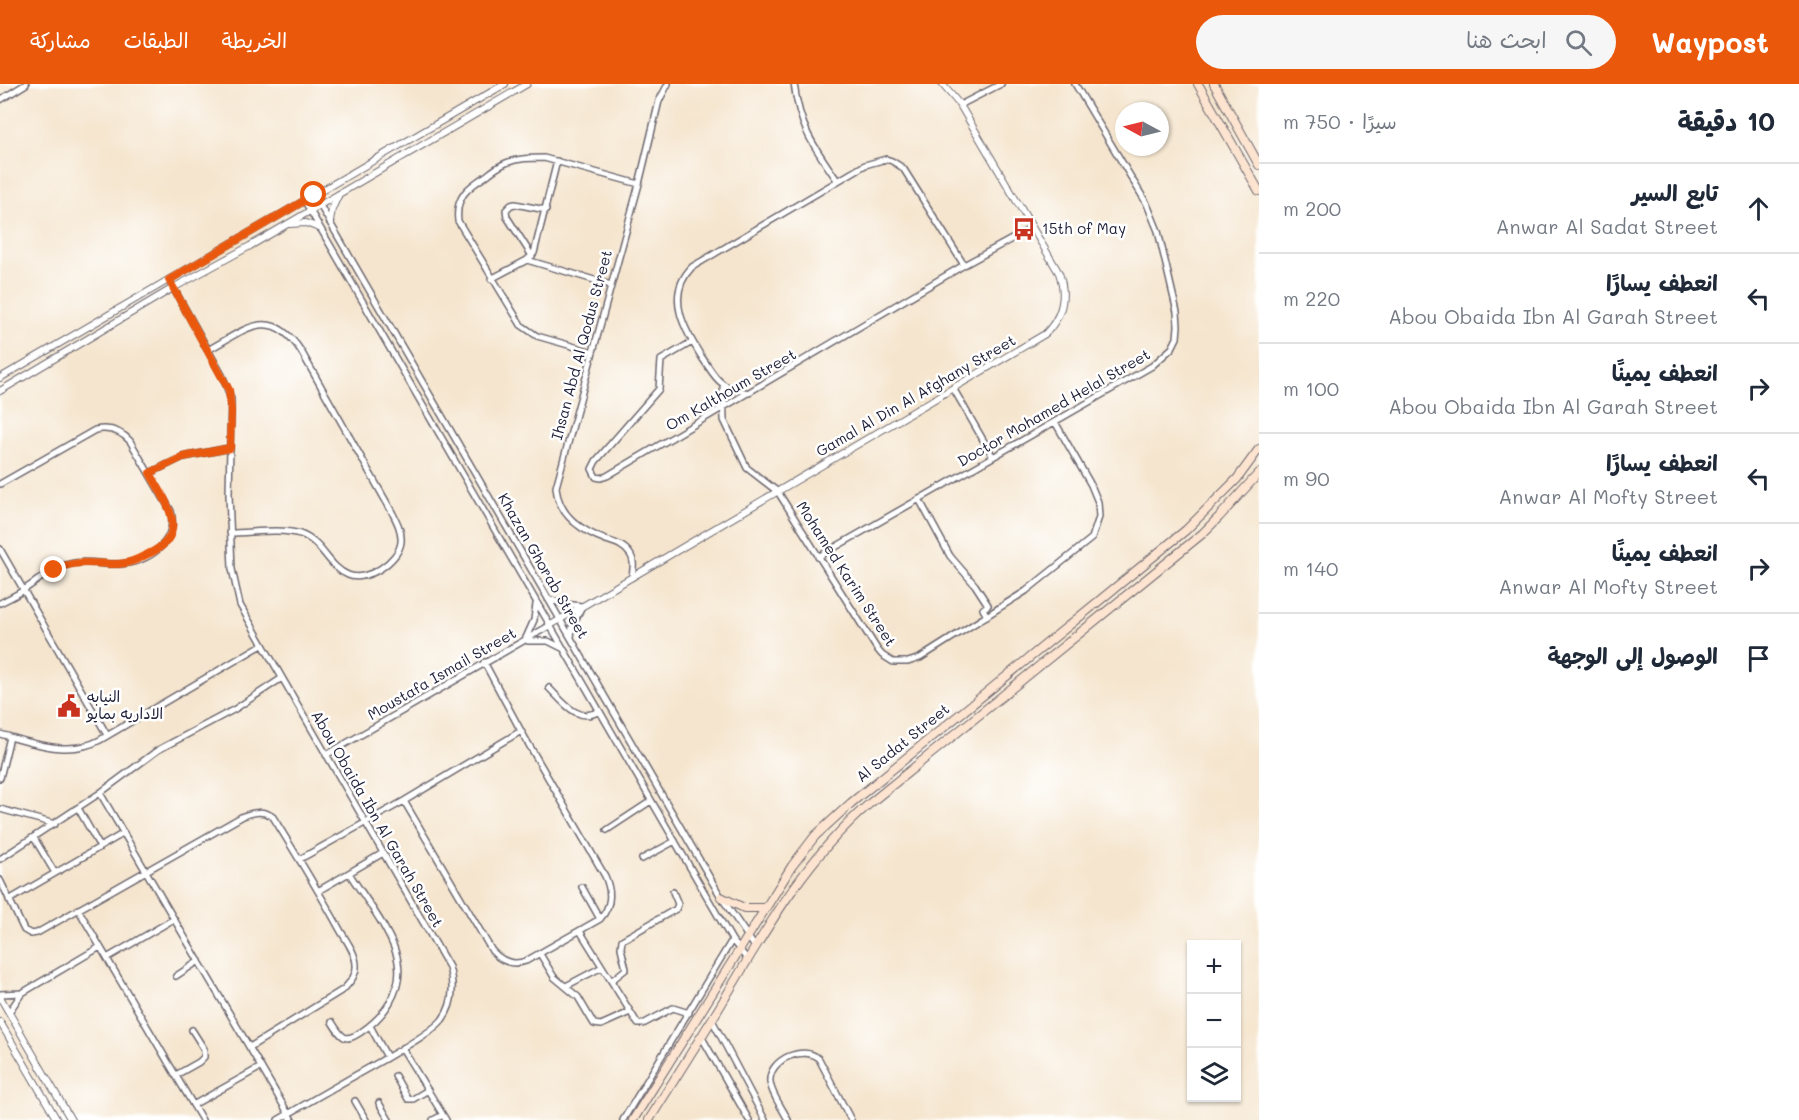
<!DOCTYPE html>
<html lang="ar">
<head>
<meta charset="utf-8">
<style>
  :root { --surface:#fff; --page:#f6f6f7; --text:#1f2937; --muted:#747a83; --line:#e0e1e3; --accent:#ea580c }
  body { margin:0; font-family:Mali,"Playpen Sans Arabic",sans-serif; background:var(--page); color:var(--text); direction:rtl }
  .controls { position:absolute; right:18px; bottom:18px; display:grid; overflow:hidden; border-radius:0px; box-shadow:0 2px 4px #0004 }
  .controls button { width:54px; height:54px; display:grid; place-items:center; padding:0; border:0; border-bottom:2px solid var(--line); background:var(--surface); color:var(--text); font:30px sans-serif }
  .compass { position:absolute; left:1115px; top:18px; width:54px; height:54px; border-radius:50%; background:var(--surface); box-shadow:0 2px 4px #0004; rotate:277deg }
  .stop { position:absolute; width:18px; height:18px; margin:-14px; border:4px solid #ea580c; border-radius:50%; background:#fff }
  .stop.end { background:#ea580c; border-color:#fff; box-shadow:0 2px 6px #0008 }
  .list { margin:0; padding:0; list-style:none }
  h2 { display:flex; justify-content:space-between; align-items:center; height:78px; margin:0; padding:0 24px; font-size:26px }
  h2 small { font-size:20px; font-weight:400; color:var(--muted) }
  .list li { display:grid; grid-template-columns:39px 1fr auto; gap:18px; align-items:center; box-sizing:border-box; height:90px; padding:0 24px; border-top:2px solid var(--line) }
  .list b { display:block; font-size:22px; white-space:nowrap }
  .list p { margin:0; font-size:20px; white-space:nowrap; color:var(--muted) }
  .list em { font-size:20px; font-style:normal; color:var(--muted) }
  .icon { flex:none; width:33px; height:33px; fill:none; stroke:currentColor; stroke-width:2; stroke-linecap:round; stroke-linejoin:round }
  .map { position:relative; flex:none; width:1259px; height:1036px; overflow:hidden; direction:ltr }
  header { display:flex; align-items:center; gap:36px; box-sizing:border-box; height:84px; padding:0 30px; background:var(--accent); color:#fff }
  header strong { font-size:28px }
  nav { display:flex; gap:33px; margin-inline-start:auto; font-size:21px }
  .search { width:420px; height:54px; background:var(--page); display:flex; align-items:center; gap:15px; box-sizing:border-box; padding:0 21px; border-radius:33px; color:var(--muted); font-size:22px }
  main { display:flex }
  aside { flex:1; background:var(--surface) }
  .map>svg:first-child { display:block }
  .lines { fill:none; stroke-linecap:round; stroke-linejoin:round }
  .minor-casing { stroke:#6c666e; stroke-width:8 }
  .tertiary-casing { stroke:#6c666e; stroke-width:8 }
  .secondary-casing { stroke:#6c666e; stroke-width:10 }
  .minor { stroke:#fff; stroke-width:5 }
  .tertiary { stroke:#fff; stroke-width:6 }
  .secondary { stroke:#fde4d0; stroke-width:8 }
  .route { stroke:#ea580c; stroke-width:8 }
  .labels { text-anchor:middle; stroke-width:5; stroke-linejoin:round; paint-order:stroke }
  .poi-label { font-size:15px; fill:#22223b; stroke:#fff; text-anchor:start }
  .street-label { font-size:15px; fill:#22223b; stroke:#fff }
</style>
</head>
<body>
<header>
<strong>Waypost</strong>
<div class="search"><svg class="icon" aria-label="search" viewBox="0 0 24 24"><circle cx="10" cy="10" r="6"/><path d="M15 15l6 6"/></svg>ابحث هنا</div>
<nav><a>الخريطة</a><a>الطبقات</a><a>مشاركة</a></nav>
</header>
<main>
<aside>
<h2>10 دقيقة<small>سيرًا · 750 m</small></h2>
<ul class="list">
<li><svg class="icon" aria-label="ahead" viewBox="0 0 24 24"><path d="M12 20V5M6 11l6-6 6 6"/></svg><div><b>تابع السير</b><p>Anwar Al Sadat Street</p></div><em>200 m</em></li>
<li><svg class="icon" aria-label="left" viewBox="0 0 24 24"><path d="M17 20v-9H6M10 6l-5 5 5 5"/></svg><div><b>انعطف يسارًا</b><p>Abou Obaida Ibn Al Garah Street</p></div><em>220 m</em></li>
<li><svg class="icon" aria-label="right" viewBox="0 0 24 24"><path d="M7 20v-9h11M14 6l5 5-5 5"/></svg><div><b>انعطف يمينًا</b><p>Abou Obaida Ibn Al Garah Street</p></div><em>100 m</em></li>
<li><svg class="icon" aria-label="left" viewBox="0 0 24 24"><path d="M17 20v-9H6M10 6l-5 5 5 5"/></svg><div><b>انعطف يسارًا</b><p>Anwar Al Mofty Street</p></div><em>90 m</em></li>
<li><svg class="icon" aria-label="right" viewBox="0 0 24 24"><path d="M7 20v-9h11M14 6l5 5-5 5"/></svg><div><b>انعطف يمينًا</b><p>Anwar Al Mofty Street</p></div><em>140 m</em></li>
<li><svg class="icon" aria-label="arrive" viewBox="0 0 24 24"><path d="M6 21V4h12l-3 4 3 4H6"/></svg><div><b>الوصول إلى الوجهة</b></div></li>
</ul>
</aside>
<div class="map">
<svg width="1259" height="1036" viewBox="0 0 1259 1036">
  <rect width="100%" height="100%" fill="#fff"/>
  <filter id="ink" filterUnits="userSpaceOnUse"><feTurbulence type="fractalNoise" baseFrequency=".0167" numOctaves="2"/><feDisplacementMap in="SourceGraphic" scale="12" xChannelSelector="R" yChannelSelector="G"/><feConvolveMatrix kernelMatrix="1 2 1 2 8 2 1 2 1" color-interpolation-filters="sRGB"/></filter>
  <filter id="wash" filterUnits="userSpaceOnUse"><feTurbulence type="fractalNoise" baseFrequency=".008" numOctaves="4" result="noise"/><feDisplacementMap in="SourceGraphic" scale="24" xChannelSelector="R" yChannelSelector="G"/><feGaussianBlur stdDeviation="1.35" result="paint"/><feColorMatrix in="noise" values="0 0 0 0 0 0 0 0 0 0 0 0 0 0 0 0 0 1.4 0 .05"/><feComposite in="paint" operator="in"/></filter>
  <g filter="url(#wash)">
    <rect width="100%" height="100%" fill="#f5e5ce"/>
  </g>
  <g filter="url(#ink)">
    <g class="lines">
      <g class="minor-casing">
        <path id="minor" d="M794,0c6,44 18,60 43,96
          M0,16l26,-16
          M960,21l41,-21
          M314,111l407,702 34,50
          M304,116l428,740 15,19
          M532,172l-25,-39 -1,-7 5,-5 4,-1 31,6
          M527,176l84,25
          M491,195l36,-19 7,-7 23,-92
          M169,196l54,97 8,22 -2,95 3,75 8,36 209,362c5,18 5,37 -7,53 -12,14 -44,31 -61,41 -34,19 -69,39 -103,59
          M692,258l-31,18 -2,29 -63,72 -4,8 4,8 5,1 6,-2 357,-211 68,-37
          M208,266c38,-21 63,-45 93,1l91,161c5,10 10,19 9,30 -2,19 -35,41 -53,33 -20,-8 -25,-33 -48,-41 -21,-6 -48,-1 -70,-1
          M593,268l-56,-16 -16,-11 -63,-104c-3,-24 10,-34 28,-45 6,-5 13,-10 20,-13 12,-5 25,-5 38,-5l95,26
          M723,300l1,36 23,48 31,24 99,157 5,6 11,7h15l12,-4 106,-67 66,-53 7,-21 -1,-15 -7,-17 -36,-63
          M953,304l40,69
          M749,309c-9,-2 -19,-4 -26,-9 -9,-6 -14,-17 -20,-25 -18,-28 -39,-63 -11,-92l173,-102 21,-6 6,2 11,7 61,97
          M150,389l33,-16 47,-9
          M0,400l95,-54c14,-3 25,0 35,11l41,70c7,31 -22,51 -51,53 -22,1 -38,-6 -60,3 -13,5 -24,15 -35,22 -8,6 -17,10 -25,14
          M919,415l31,57 25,29 13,20 -5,4 4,7
          M0,465l107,186
          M818,473l334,-191 20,-18 5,-10 1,-12 -1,-14 -19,-81 -11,-27 -72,-120
          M632,493c1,-8 3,-16 -2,-23 -6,-9 -15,-11 -24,-14 -24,-9 -48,-25 -50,-53l83,-303 20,-83 9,-17
          M548,515l16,5 18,2 -10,21 -1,11
          M525,556l9,-20 2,-16
          M528,557h20l14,7
          M549,604c14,14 29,36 50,23
          M0,650c32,9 69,23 100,6l162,-95
          M326,671l223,-129
          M0,694l10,-41
          M100,709l192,327
          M404,717l88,150c9,10 20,15 34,10l74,-42c12,-13 12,-27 5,-43l-84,-145 -37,-69
          M78,724l22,39
          M0,725l55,15
          M607,746l44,-29
          M34,754l21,35
          M0,775l100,-66 58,-43 77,-41 47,-31
          M300,775l104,-58 117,-70
          M642,775l33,-18
          M0,796l24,50 7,4 6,-1 206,-117c11,-4 20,-6 30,1 23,37 45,73 66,111 6,11 17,25 17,37 1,10 -6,17 -12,24l-94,58
          M582,803l18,32
          M318,807l65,-38
          M9,816l115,-67
          M78,825l124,211
          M580,847l58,93h5l30,-16 16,5
          M540,870l14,23 24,20 16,27 7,1 29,-13
          M107,874l67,-39
          M176,892l23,-15
          M611,897l15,-12 -5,-21 1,-8 54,-31 2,-5 -5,-12
          M566,902l36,-19
          M0,910l22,-1 78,-46
          M9,928l13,-19
          M712,936l53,100
          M332,938c3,5 7,12 12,15 6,3 12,-2 17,-5 23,-15 42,-41 37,-70 -3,-26 -35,-66 -49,-89
          M370,942l17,31
          M701,952l48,84
          M402,964l44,72
          M176,991l23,-13 5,-5v-8l-12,-19
          M395,992l13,23h5l15,-9
          M355,1017l11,19
          M379,1019l10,17
          M193,1021l68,-38
          M433,1036l10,-5
          M623,1036l109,-180
          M788,1036c-5,-11 -17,-26 -18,-38 -2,-22 34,-38 49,-23l32,61"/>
      </g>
      <g class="tertiary-casing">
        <path id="tertiary" d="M330,138l2,-13 7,-15
          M289,140l17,-1 13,5
          M0,294l505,-294
          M0,307l173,-103 77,-42 277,-162
          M549,542l496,-292c18,-18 22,-38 14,-61l-99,-168 -18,-21
          M0,913l71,123
          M0,938l57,98"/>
      </g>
      <g class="secondary-casing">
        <path id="secondary" d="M1198,0l61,107
          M1214,0l45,81
          M721,813l23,11h21
          M633,1036l159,-254 23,-30 36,-33 335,-273 51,-51 22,-30
          M649,1036c21,-34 43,-68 64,-102 46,-76 87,-155 156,-214l333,-270 17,-17 40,-44"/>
      </g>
      <use href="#minor" class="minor"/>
      <use href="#tertiary" class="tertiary"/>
      <use href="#secondary" class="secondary"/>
    </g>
  </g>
  <g class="lines" filter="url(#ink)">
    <path class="route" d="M54,486c22,-11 41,-6 64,-6 11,0 20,-5 30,-10 44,-19 18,-52 2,-81l33,-16 47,-9 1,-37 -2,-21 -60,-110 145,-85"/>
  </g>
  <defs>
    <g id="bus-bare" transform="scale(1.8)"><path d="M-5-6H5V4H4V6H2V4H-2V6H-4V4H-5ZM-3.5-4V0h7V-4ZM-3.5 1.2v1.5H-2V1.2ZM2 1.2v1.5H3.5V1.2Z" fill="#c8321e" stroke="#fff" stroke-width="2.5" paint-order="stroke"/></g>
    <g id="civic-bare" transform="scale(1.8)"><path d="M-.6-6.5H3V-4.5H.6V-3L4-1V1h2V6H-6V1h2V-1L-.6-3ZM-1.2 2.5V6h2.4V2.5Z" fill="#c8321e" stroke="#fff" stroke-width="2.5" paint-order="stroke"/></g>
  </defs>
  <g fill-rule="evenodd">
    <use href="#bus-bare" x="1024" y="145"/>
    <use href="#civic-bare" x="69" y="622"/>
  </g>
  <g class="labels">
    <g class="poi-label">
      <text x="1042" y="150">15th of May</text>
      <text x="87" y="618">النيابه<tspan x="87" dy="17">الاداريه بمايو</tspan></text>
    </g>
    <g class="street-label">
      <text transform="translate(582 261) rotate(-75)" y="5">Ihsan Abd Al Qodus Street</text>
      <text transform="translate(731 306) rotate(-30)" y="5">Om Kalthoum Street</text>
      <text transform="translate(916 312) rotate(-30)" y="5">Gamal Al Din Al Afghany Street</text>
      <text transform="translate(1054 324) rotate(-30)" y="5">Doctor Mohamed Helal Street</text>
      <text transform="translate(543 482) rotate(60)" y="5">Khazan Ghorab Street</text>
      <text transform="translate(846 490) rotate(57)" y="5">Mohamed Karim Street</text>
      <text transform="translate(442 590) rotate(-30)" y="5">Moustafa Ismail Street</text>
      <text transform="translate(903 659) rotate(-39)" y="5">Al Sadat Street</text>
      <text transform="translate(377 735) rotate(60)" y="5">Abou Obaida Ibn Al Garah Street</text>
    </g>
  </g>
</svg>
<div class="controls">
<button>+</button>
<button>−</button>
<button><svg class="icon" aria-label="layers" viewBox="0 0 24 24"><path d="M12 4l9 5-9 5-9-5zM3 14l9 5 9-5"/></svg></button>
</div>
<svg class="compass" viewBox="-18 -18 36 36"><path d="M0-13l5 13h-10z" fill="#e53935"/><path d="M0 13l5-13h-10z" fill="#747a83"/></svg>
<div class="stop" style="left:314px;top:111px"></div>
<div class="stop end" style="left:54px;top:486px"></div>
</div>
</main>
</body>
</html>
